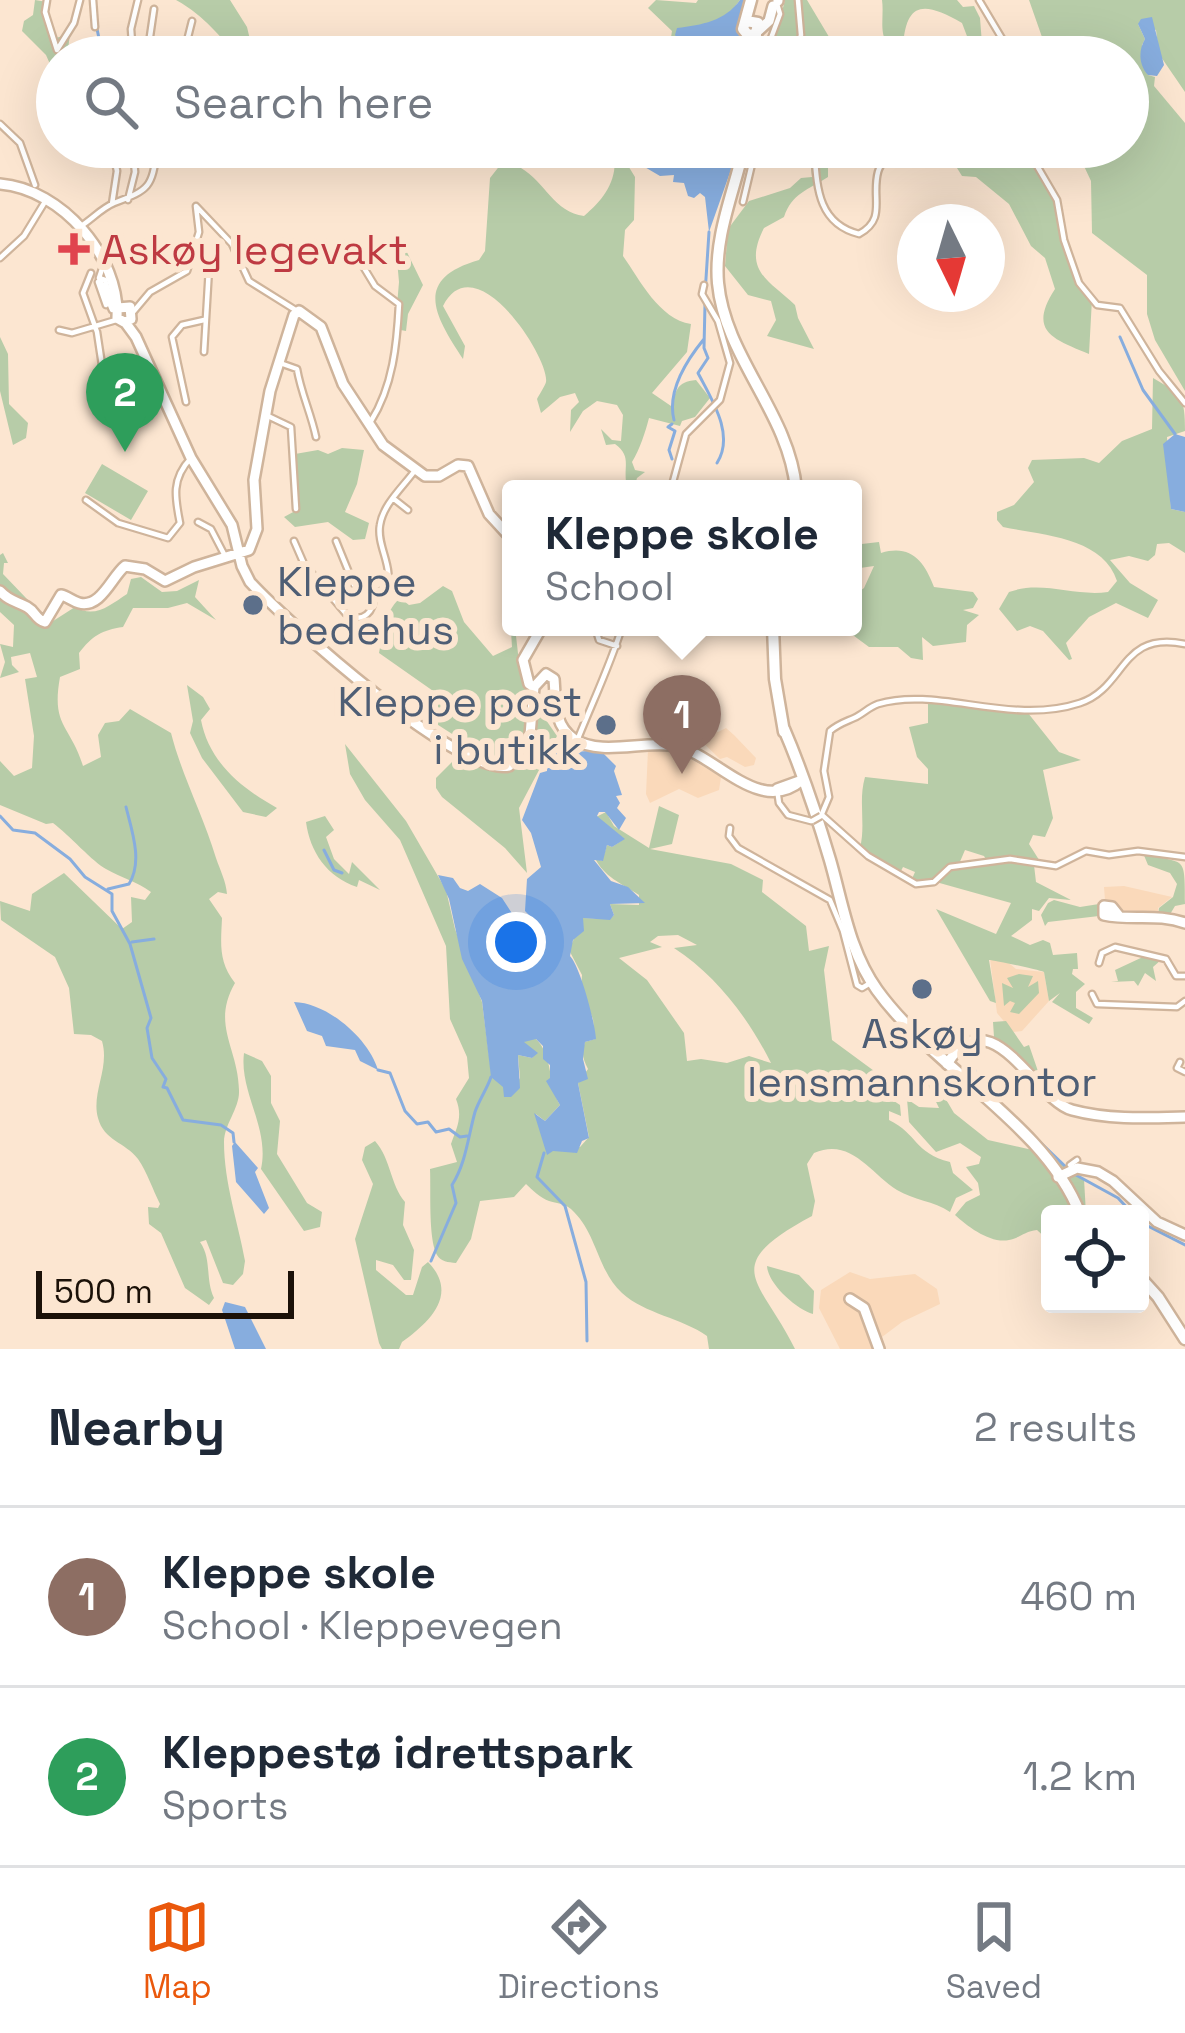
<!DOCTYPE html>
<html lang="en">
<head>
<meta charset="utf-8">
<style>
  :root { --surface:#fff; --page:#f6f6f7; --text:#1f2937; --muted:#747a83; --line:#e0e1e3; --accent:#ea580c }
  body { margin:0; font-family:"Space Grotesk",sans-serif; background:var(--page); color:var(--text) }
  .controls { position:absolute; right:36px; bottom:36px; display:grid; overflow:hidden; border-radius:12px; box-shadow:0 12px 48px #0002 }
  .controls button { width:108px; height:108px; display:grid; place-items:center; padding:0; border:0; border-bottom:3px solid var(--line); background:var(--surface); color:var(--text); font:60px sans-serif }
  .compass { position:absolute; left:897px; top:204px; width:108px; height:108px; border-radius:50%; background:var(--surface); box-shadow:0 12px 48px #0002; rotate:175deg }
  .scale { position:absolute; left:36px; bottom:30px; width:258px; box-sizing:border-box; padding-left:12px; border:6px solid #1b1108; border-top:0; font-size:33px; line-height:42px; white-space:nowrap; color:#1b1108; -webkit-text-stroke:9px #fce6d1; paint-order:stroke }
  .you { position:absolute; left:516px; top:942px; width:42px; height:42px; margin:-30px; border:9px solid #fff; border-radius:50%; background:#1a73e8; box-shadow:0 0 0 18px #1a73e833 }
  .badge { display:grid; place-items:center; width:78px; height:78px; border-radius:50%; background:var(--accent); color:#fff; font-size:39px; font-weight:700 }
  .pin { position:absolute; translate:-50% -99px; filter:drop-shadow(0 3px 6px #0008) }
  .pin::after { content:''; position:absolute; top:63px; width:42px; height:36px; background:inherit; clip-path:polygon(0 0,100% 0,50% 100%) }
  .popup { position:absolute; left:502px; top:480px; width:360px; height:156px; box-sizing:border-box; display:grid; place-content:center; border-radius:12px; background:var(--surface); filter:drop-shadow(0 3px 9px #0005); font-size:39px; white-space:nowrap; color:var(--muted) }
  .popup b { font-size:45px; color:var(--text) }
  .popup::after { content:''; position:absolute; left:50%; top:100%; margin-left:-24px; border:24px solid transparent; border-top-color:var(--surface) }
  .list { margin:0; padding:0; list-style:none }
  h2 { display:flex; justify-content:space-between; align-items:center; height:156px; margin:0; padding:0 48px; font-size:51px }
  h2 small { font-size:39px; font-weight:400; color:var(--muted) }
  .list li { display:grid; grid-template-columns:78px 1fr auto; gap:36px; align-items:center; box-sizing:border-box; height:180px; padding:0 48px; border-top:3px solid var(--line) }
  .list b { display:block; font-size:45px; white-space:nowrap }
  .list p { margin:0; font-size:39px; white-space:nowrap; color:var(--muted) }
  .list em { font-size:39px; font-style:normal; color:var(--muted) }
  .icon { flex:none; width:66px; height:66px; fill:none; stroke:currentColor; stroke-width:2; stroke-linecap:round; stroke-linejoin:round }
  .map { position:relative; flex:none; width:1185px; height:1349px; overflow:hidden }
  .search { position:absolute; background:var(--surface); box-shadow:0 12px 48px #0002; left:36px; right:36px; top:36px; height:132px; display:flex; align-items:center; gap:30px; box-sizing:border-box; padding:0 42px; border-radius:66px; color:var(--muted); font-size:45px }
  .sheet { height:516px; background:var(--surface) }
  nav { display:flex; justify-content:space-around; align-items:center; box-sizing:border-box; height:168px; border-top:3px solid var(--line); background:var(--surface); font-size:33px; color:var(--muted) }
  nav a { display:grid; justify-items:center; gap:6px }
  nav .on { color:var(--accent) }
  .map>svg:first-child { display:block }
  .built { fill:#fad9ba }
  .green { fill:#b7cca8; fill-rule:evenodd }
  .water { fill:#87adde }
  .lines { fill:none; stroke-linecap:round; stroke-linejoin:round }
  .stream { stroke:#87adde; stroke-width:3 }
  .street-casing { stroke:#cfb49b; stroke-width:9 }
  .secondary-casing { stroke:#cfb49b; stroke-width:14 }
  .primary-casing { stroke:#cfb49b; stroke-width:15 }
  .street { stroke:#fff; stroke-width:4.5 }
  .secondary { stroke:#fff; stroke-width:9 }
  .primary { stroke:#fff; stroke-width:10 }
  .street-bridge-casing { stroke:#cfb49b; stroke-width:9; stroke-linecap:butt }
  .street-bridge { stroke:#fff; stroke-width:4.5 }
  .health-dot { fill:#e0444e; stroke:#fce6d1; stroke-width:4.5 }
  .service-dot { fill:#5c6f8a; stroke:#fce6d1; stroke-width:4.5 }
  .labels { text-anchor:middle; stroke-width:12; stroke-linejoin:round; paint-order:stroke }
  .health-label { font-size:42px; fill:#be3a42; stroke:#fce6d1; text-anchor:start }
  .service-label { font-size:42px; fill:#4e5e75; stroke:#fce6d1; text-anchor:start }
</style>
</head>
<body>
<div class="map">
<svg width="1185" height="1349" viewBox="0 0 1185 1349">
  <rect width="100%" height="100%" fill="#fce6d1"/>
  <path class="built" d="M708,725l10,7 8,-4 8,7 22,23 -2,7 -9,2 -18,-10 -7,2 -22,-21z
    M648,750l31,2 42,25 -2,13 -21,8 -19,-9 -29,14 -4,-9z
    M1124,886l48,11 -14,11v7h-35l-8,-12 -10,-3 -1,-13z
    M990,959h14l12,10 28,3 5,29 -27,30 -9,1 -16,-19z
    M850,1272l20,7 45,-5 22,15 3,15 -38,18 -20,15 4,12h-46l-21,-41 2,-18z"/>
  <path class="green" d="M35,0l12,2 5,37 18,-5 -3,23h-10v23l-11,-25 -24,-24 2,-10 9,-6z
    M176,0h54l17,27 5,21 8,9h-19c-25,-22 -33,-39 -65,-57z
    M656,0l40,3 2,-3h42l-10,13 -40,22 6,7 -3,15h-25l4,-26 -24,-23z
    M785,0h22l34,57h-71z
    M882,0h75l6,7 11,-1 6,12 3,39h-15l2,-13 -8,-21c-37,-21 -56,-23 -59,24 -29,1 -18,-27 -21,-47z
    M1029,0h156v92l-26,-38 -3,-24 -18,-6 7,15 -3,6 6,30 7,2 -1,9 31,37v268l-30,-51 -8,-26v-39l-55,-42 -1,-52 -16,-34h53v-90h-79z
    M612,147h11l1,12 11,18 -1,43 -9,10 -2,26c17,24 36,63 68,68l-4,28 -35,41 19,13c6,-16 5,-24 25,-26l14,18 -15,19 -13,4 -2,5 -31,-8c-4,15 -9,31 -17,44l3,8 10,2 -8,6 -3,11h-19l11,-7c-2,-18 5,-26 -11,-38l-9,1 -5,-16 11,11 9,1 2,-26 -6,-10 -20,-4 -14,10 -13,21 1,-22 8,-8 -4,-9 -15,4 -19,16 -4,-14c2,-4 8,-13 9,-17 4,-24 -71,-139 -103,-76l22,40 -2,13c-29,-44 -50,-80 16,-99l6,-9 5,-73 11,-14c6,1 14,1 20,4 23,13 34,45 63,48 22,-18 37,-41 28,-69z
    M809,147h19v30c-20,13 -36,16 -44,40l-20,11c-22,43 5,52 31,77l3,13 16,31 -47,-13 9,-16 -5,-19 -23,-6 -23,-29 3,-37 21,-28 41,-13 11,-10 11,-1z
    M965,147h59l31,52 7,46 30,54 -3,55c-35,-15 -62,-22 -34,-65l-10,-31 -14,-12 -22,-42 -33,-27 -14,-1 -5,-8z
    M404,246l19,39 -15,29 -2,17 -11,-2 4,-47 -3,-33z
    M0,337l8,17 1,50 19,19 -2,15 -13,7 -13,-54z
    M1153,378c29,17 32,19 32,53l-18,6 4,72 14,3v41l-16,-10 -12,1 -2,11 -7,6 -19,-5 -19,4 20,23 28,17 -10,18 -32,-15 -27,14 -23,26 6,16 -3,1 -26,-29 -13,-5 -13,5 -18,-22 10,-17c33,-12 66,5 99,0l9,-11c-14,-44 -75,-46 -114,-54l-6,-7v-8l17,-7 20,-23 -6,-14 4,-8 52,-2 15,5 23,-22 30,-12z
    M342,448l22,2 -7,34 -12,28 24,11 -4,16 -12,1 -25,-18 -33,5 -11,-10 11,-6v-57l23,-4 10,4z
    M102,464l46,27 -17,29 -46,-27z
    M879,542l2,11c30,-9 43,8 53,34l39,5 5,7 -5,9 -10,2 16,5 -12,10 -1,17 -33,4 -11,-9 1,23 -12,-2 -13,-11h-29l-27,-20h11v-31l11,-8 10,-22 -21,3v-24z
    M3,553l5,10h-4l-1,11 47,49 25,-16c20,12 35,-2 52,-13l4,-15 10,-2 21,15 15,-1 22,-11 -4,17 21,23 -29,-17 -19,5h-35l-10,19c-21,3 -31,9 -44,26l1,16 -20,8c-9,50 10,47 23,89l18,-9 -3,-22 7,-12 14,-2 11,-12 41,24c11,43 32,82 45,125 4,12 10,23 11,36l-9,-2 -9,7 13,19c-1,25 -4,43 13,65 -24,42 3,64 4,107 1,18 -15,34 -15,52 0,41 14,80 21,119l-2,13 -10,11 -10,-2 -17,-43 -6,2c12,17 5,37 14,56l-5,7 -24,-17 -24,-55 -12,-9 -1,-17 10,1 2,-4c-7,-14 -13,-32 -22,-45 -13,-17 -34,-18 -40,-41 -7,-25 12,-50 4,-77l-11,-6 -17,-1 -5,-46 -14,-31 -54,-37 -1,-19 30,10 2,-17 32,-21 58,56 10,-7 -1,-25 14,3 6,-8c-15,-11 -30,-14 -45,-23 -12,-6 -38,-35 -53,-46l-7,1 -46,-19v-44l14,15 18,-8 2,-32 -9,-57 12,-2 -7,-24 -19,4 1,8 7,7 -19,6 5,-16 -5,-18 13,3 1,-22 -14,-13v-57z
    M443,586l9,5 12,31 29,34 19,-9 -1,-16 -7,-5 1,-13 6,14h4l5,44 20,25 6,24 11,16 -38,72 8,65 -22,-25 -63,-51 -6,-9v-10l22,-22 2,-17 -39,-25 15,-21 -57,-40c5,-21 4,-39 21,-55l9,7 11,-2z
    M187,685l16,12 7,12 -9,11c8,42 40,68 76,88l-11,9 -23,-5 -41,-54 -12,-25 3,-12z
    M928,702l100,11 31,39 22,8 -38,10 10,48 -8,19 -12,-2 -4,9 12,19 -33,-5 -21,3 -3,-5 -19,-6 -6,14c-20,2 -25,24 -48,17l4,-9 -12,-5 -4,8 -39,-27c6,-24 -2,-47 5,-71l63,7v-15l-11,-12 -8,-30 19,-4z
    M345,744l61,77 40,69 9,39 27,73 9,69 20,23 9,-16 -2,-23 14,3 4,-5 -14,-11 13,-4c19,18 12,44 25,67l-15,16 -9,-7 17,36 27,-3 9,-10 -11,-54 10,-14c-5,-10 -7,-16 -3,-27l10,-3 -2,-20 -12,-30 1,-14 -13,-25 14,-32 27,1 4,-4 -4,-11 29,1v-10c-18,-12 -35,-18 -44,-37l7,3 5,-16 5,2 12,-8 -28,-22 10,-5 8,14 35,22 10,-42 20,9 -7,29 -22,5 81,15 32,16 -1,12 44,34 3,25 20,-5 -5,24 8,70 68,50 -26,-9 -7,2 33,22 1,11 -12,-5v9c29,14 25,33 61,42l3,11 20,17 -17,8 -6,14c-16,-11 -37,-12 -53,-22 -27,-17 -46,-53 -83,-37l-7,11 8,37 -3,15c-95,51 -52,62 -17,133h-86l-2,-13c-25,-18 -62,-22 -85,-43 -24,-22 -25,-58 -48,-81 -8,-9 -15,-8 -25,-11 -8,-3 -17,-11 -23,-17l-12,13 -34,4 -9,38 -15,24c-8,-1 -15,-1 -19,-8 -9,-17 -6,-65 -7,-86l27,-7 -6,-18c6,-17 12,-27 5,-45l13,-21 -2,-21 -17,-38 -4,-73 -46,-106 -35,-40 -15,-26zM678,935l19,10 -23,3c42,27 75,71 97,115l-22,-7 -22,7 -26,-4 -14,2 -3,-28 -37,-53 -28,-22 43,-11 -12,-5 8,-6z
    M325,816l9,14 -8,7 8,22 15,15 3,-12 28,28 -21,-10 -2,7c-30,-10 -47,-35 -51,-65z
    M1143,853c42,13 42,-2 42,51l-10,2 -6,10 -11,-1 1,-7 14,-11 4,-13 -7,-11 -22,-8z
    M1011,861l23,4 2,17 35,18 -22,-2 -10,13 -7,-2v11l-21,16 19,9 13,-5 7,3 3,12 24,-2 1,16h-5l-1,5 13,10 -9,8v16l17,10 -4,6 -37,-22 8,-9 -11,8 -5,-29c-7,-3 -51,-12 -55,-12l7,43 -6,-2 -54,-92 60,25 15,-31 -75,-21 16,-15z
    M1054,900l26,7 19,-3v12l-51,6 -3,4 -4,-11 7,-12z
    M1145,956l16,4 -8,7 3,14 -11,-8 -7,13 -4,-5 -23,1 7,-1 -3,-11z
    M1019,974l14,2 -5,11 10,-6 1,12 -20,21 -9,-2 5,-9 -5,-2 -6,5 -2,-23 11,5 -6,-10z
    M1006,1021l18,26 5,-2 12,35 -47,-43 -1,-15z
    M244,1053l18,8 9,15v27l9,18 -3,33 30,49 15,9 -2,15 -16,4 -43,-62c9,-41 -22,-77 -17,-116z
    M927,1083l17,13 10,17 34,27 58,13 38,26 2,35h-36v28l-13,-12c-12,1 -17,8 -28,10 -18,4 -41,-13 -54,-25l11,-13 14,-7 -2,-12 -12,-16 13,-3 2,-7 -21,-14 -24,9 -27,-30 -2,-23 12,8 20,1z
    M375,1141c16,18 15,43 30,61l-2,23 11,25 -3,30h-7l-11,-15 -17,-5v10l30,25h7l9,-28 6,-5c32,33 0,61 -26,80l-3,7h-17l-3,-6 -24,-104 18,-55 -11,-24 3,-13z
    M767,1266l32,9 15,16 -1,23c-17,-5 -45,-30 -46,-48z"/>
  <path class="water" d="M740,0h8l-10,29 13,28h-58l3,-16 -6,-5 -11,4 -4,-5 2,-7c25,-3 48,-7 63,-28z
    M1152,17l12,48 -7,11 -9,-1c-9,-10 -10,-24 -3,-36l-7,-15 3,-5z
    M643,147h96l-30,85 -4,-35 -5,-4 -6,5 -6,-2 -4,-13 -11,-1 1,-7 -14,1 -17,-10z
    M1175,434l10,3v75l-14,-3 -8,-65z
    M600,750l16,16 -2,5 8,24 -6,1 4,7 -3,5 9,10 -7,12 -14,-18h-6l-2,4 28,23 -13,8 -5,-2 -4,16 -9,-1 17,21 17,6 17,16 -35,1 4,11 -4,5 -27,-2 1,13 -11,9 -3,16c10,10 25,66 26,83l-11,3 -2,17 5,20 -10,4 11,55 -7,3 -5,12 -24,-2 -6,4 -13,-42 11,8 15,-16 -14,-24 4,-3v-13l-7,-6v-13l-7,-7 -12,3 14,11 -6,5 -14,-3 2,33 -9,9h-7l-1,-10 -12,-10 -9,-76 -20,-42 -13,-60 -11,-24 15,3 7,10 8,3 12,-7 22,14 15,23 11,7 4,-10 -7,-7 2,-32 14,-12 -10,-34 -9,-13 18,-47 7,-2 1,-17z
    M294,1002c34,1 75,37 84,68l-18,-9 -5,-11 -29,-4 -4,-10 -15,-5z
    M235,1142l23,26 -3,4 14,36 -5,6 -28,-32 -4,-36z
    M225,1302l20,5 21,42h-31l-13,-39z"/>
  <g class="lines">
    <path class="stream" d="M97,29l6,28
      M556,57l6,-4 9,4
      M705,294l4,-62
      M705,304l-1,44 4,10 -10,15c14,27 37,62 19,90
      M1120,337l23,53 32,44
      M674,420c-7,-28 12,-59 30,-81
      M672,459l-3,-9 6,-19 -7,-4 4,-3
      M0,816l13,14 22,3 35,26 15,18 27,17v17l18,33 21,74 -4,10 5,30 14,21 -3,8 4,1 16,32 38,5 12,8 1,9
      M324,850l10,20 8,3
      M108,889l21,-5c14,-22 3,-53 -3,-77
      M132,942l22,-3
      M969,1055l12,31
      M378,1070l12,3 15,38 12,13 11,-2 8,10 13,-3 11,8 7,-1
      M993,1097l75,72
      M544,1153l-7,24 28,29 21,76 1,59
      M1076,1175l42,23 15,16
      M1140,1222l45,23
      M431,1261l25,-58 -4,-18c14,-22 16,-48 23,-73 4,-12 12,-23 16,-35"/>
    <g class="street-casing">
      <path id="street" d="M47,0l-2,12 12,38 17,-27 6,-23
        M93,0l2,27
        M979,0l34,57
        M133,57l-2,-28 7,-29
        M147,57l7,-48
        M183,57l9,-36
        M764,57l16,-43 -3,-10
        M795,57l6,-22 -3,-35
        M0,124l20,19 15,42
        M814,147c3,37 2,76 45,87 28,-15 12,-36 19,-62 3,-11 11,-15 14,-25
        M1026,147l31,53 7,40 15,43 18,22 23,3 39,63 26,32
        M128,200l7,-28 -2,-22
        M743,202l13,-55
        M112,204l5,-33 -5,-24
        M81,226c11,-7 21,-18 33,-23 38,-14 37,-16 44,-56
        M194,253l10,4 5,11 -5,84
        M0,258l24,-22 22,-36
        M358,258l17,28 24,18c-2,40 -6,82 -28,117
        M103,266l-4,12 13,32
        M91,273l-8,20 14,39 13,86
        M99,278l6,2 7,24
        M98,282l8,23
        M134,311l16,-19 37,-21 12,-39 -3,-26 36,38 17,37 48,30
        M59,330l13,3 44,-13
        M280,363l17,6c4,24 14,44 19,68
        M186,402l-14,-65 10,-12 22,-5
        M268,416l23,11 5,82
        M671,489l15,-55 34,-34 10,-37 -12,-42 -16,-27 2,-9
        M394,499l14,11
        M86,500l32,23 50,15 12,-15c-5,-25 -9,-44 11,-65
        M198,522l13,7 13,25
        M294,541l10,23 43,51c17,8 27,-3 27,-20
        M336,541l18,44 14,10 16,-5c13,-19 -8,-43 -4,-65 3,-21 24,-39 36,-56
        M595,627l4,13 18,6
        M577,741c15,-38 33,-75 45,-114
        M777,789l2,14 9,12 23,6
        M822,815l46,41 48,28 18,-2 16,-15 60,-8 46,7 30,-15 23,4 29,-4 47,6
        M821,816l8,-19 -5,-26 6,-40c8,-7 15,-9 24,-13 9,-4 15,-11 24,-14 60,-18 132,22 202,-1 46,-15 40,-73 105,-59
        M730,828l-1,8 9,12 92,52 13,31 14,54 5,3 10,-6
        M1099,963l3,-10 13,-6 51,12 10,17h9
        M1092,994l5,10 80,3 8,-6
        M1180,1062l-3,6 8,4
        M1070,1165l7,-5"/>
    </g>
    <g class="secondary-casing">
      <path id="secondary" d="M778,1v-1
        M758,31l11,-10 4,-15
        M0,184c62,5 120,73 117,134l7,4 7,-3 -1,-12 -12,1
        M125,322l11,15 55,121 41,67 10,41 8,16c37,40 208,194 259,184l21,-31 4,-48 12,-13 8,5c2,22 -1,46 20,60 28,18 70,1 101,7 40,7 84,71 127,34l-25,9
        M0,591c9,10 16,10 27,16 9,5 8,12 18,15l16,-27c6,1 11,6 18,8 22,6 33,-27 46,-37l20,3 20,12 29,-14 55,-17 8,-21 -3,-49 16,-89 24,-76 5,-4 22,16 22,57 40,61 42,31h14l19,-11 10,1 21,48 22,24
        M534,687l-5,-3 -6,-24 19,-33
        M1120,917l-8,-10 -8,-1v9c27,6 54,-2 81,8
        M947,1064c44,-70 88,36 125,46 37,10 76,8 113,7
        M1058,1177l19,-9 21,4 15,9 44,41 28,13
        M850,1299l14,9 15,41"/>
    </g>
    <g class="primary-casing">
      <path id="primary" d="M746,21l12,2 -2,11 -8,1 -5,-6 8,-29
        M755,57l1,-23
        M744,147c-10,45 -30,89 -26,136 7,75 71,130 78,206
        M773,627l2,52 9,53
        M784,729c18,42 33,87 46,131 13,45 19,91 47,130 56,78 169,135 203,224
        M1140,1277l18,20 27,42"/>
    </g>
    <use href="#street" class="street"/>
    <use href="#secondary" class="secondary"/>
    <use href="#primary" class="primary"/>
    <g class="street-bridge-casing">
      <path id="street-bridge" d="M812,821l9,-5"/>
    </g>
    <use href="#street-bridge" class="street-bridge"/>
  </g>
  <path class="health-dot" d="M68 231h12v12h12v12h-12v12h-12v-12h-12v-12h12z"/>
  <g class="service-dot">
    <circle cx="253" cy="605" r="12"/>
    <circle cx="606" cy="725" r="12"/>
    <circle cx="922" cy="989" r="12"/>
  </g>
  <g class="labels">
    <g class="health-label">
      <text x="101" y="264">Askøy legevakt</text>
    </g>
    <g class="service-label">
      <text x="277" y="596">Kleppe<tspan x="277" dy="48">bedehus</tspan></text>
      <text x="582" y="716" text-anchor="end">Kleppe post<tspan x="582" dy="48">i butikk</tspan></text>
      <text x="922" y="1048" text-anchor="middle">Askøy<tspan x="922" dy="48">lensmannskontor</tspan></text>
    </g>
  </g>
</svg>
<div class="controls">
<button><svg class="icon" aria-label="locate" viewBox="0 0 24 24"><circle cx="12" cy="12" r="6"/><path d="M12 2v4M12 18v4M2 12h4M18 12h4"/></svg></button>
</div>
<svg class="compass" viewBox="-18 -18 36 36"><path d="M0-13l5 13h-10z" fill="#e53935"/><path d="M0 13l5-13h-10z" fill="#747a83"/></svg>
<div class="scale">500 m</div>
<div class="you"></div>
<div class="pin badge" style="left:682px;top:774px;background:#8d6e63">1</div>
<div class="popup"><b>Kleppe skole</b>School</div>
<div class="pin badge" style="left:125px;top:452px;background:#2e9e5b">2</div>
<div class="search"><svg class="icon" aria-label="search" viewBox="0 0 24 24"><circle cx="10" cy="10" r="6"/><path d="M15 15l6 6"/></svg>Search here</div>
</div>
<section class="sheet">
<h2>Nearby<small>2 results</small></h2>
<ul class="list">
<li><span class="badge" style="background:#8d6e63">1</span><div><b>Kleppe skole</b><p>School · Kleppevegen</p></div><em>460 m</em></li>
<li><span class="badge" style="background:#2e9e5b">2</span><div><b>Kleppestø idrettspark</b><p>Sports</p></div><em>1.2 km</em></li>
</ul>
</section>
<nav>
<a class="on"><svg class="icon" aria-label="map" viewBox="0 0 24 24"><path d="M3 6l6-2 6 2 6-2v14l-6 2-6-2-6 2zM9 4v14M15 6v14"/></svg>Map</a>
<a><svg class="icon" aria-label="directions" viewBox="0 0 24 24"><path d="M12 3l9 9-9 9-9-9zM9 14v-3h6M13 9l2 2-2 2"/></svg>Directions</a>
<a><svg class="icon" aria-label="saved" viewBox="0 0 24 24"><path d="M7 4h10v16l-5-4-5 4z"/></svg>Saved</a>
</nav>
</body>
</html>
